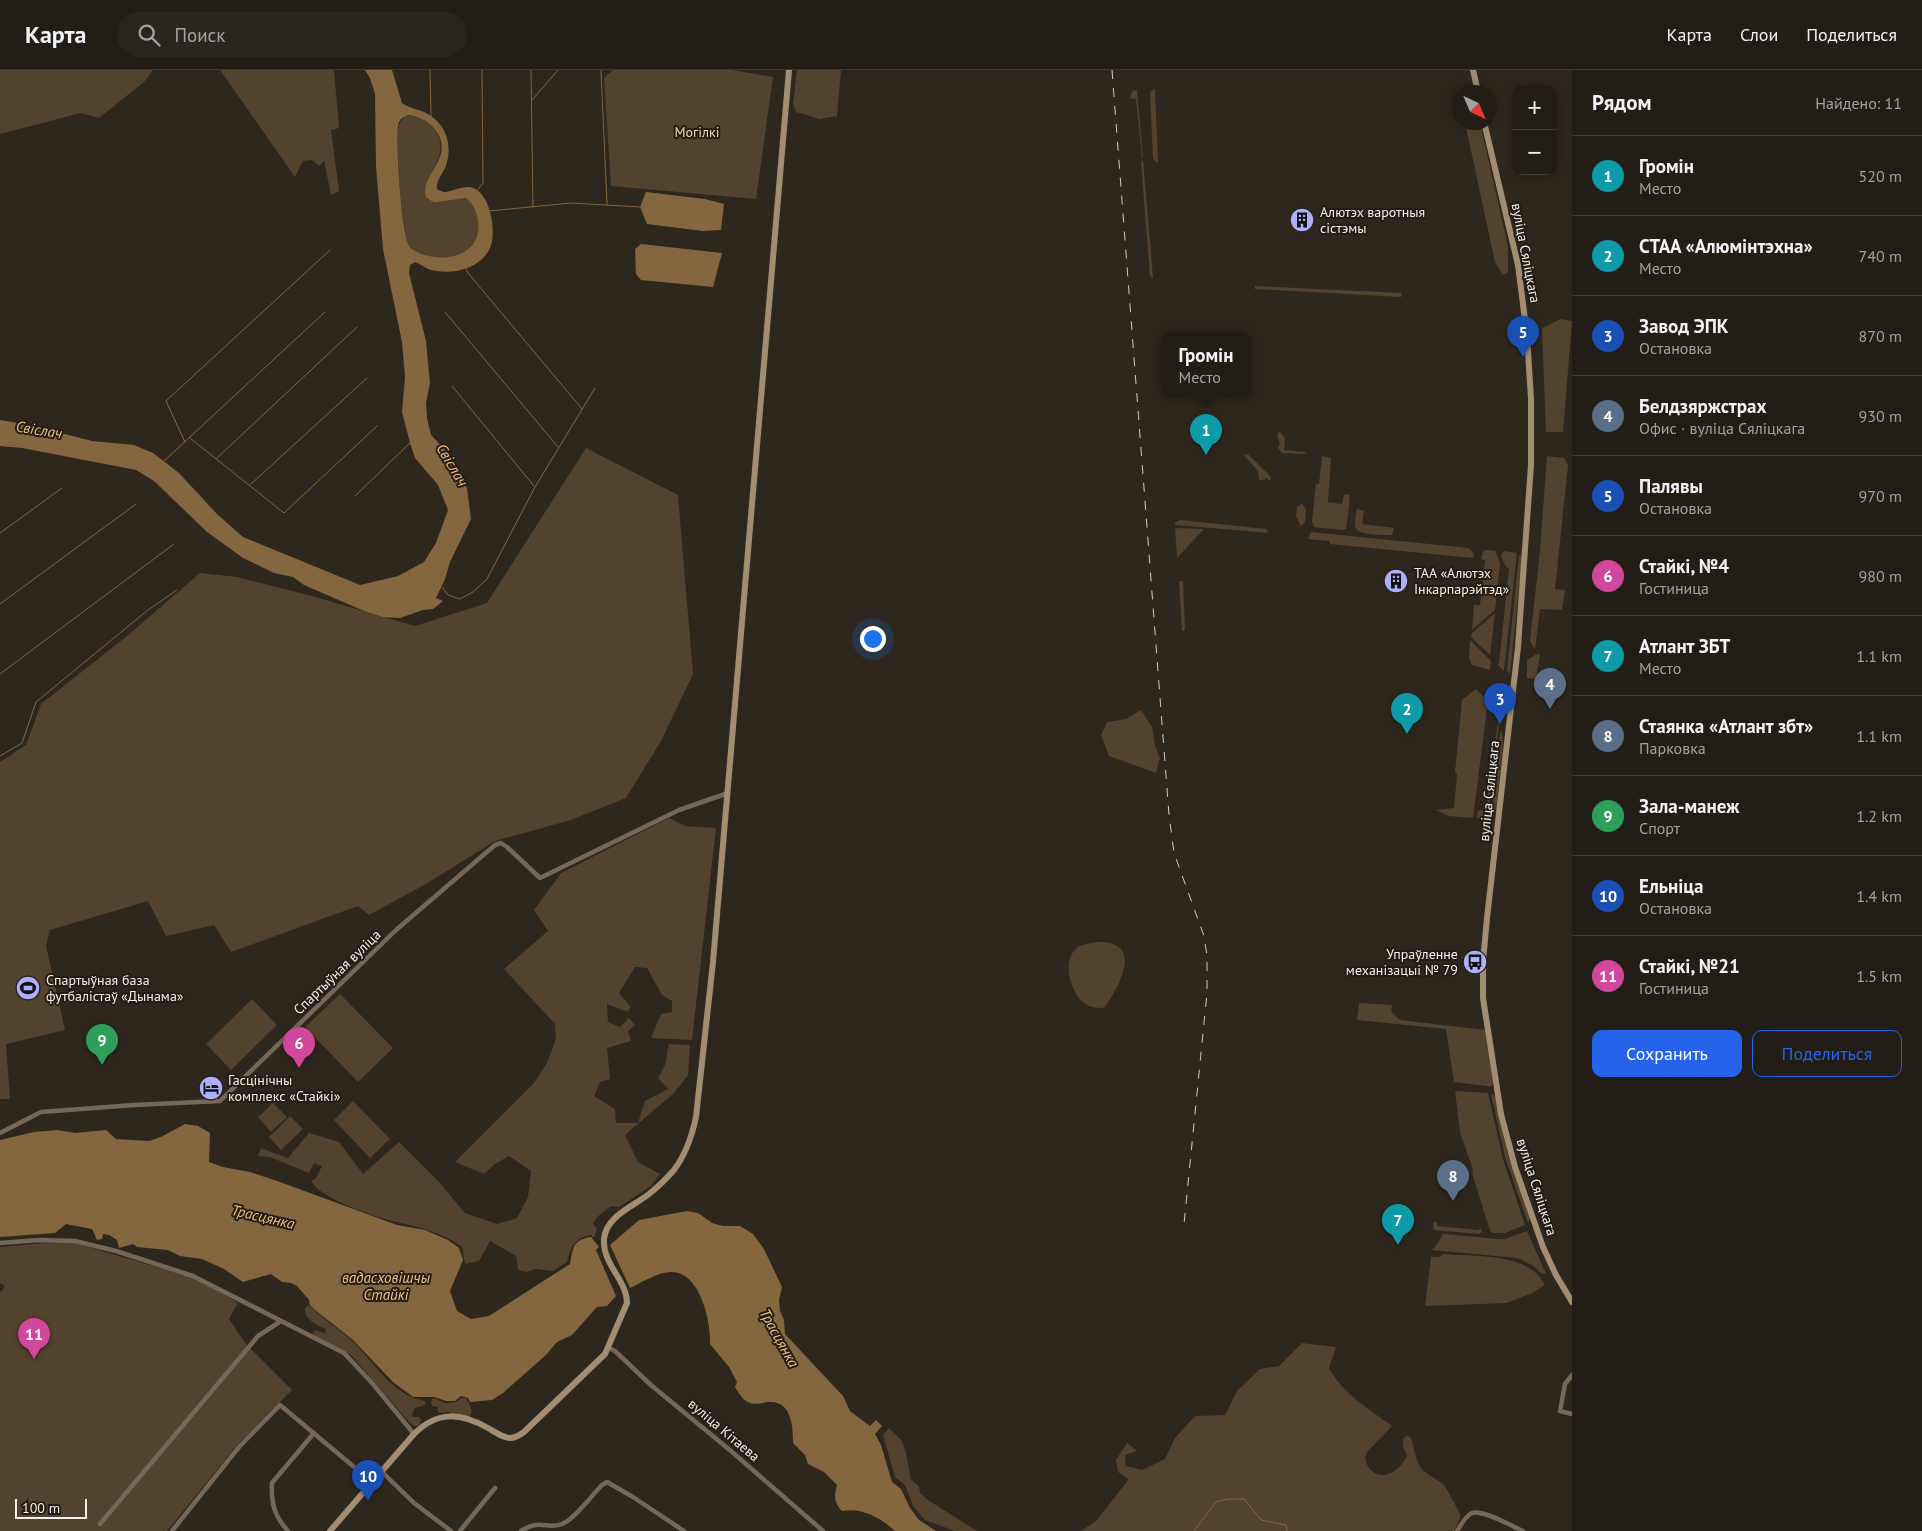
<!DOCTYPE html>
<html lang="ru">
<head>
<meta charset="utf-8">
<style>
  :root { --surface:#221d16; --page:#2a261f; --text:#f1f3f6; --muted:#a2a2a1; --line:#3f3b35; --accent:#2563eb }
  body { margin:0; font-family:"PT Sans",sans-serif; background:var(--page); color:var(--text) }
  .controls { position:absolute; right:15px; top:15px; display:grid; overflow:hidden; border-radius:10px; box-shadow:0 2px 8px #0003 }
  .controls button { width:45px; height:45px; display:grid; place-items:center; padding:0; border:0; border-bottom:1px solid var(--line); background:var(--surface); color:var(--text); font:25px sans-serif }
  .compass { position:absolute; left:1452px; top:15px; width:45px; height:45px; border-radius:50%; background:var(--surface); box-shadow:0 2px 8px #0003; rotate:136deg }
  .scale { position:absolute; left:15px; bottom:12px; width:72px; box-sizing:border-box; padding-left:5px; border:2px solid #f4efe9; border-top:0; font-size:14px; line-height:18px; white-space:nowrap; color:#f4efe9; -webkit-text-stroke:4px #241d15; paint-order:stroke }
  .you { position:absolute; left:872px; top:568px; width:18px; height:18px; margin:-12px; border:4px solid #fff; border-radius:50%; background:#1a73e8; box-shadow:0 0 0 8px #1a73e833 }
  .badge { display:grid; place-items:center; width:32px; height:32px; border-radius:50%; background:var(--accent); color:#fff; font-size:16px; font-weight:700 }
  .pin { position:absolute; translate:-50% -41px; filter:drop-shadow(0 1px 2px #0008) }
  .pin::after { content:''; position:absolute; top:26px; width:18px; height:15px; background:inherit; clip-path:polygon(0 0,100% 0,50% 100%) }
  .popup { position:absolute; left:1161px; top:262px; width:90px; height:65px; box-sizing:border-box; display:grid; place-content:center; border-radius:10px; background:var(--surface); filter:drop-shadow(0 1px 4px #0005); font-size:16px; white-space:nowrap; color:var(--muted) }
  .popup b { font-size:19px; color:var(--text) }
  .popup::after { content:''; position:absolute; left:50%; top:100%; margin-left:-10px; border:10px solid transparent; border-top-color:var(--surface) }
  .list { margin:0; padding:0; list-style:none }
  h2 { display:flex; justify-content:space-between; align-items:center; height:65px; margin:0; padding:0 20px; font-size:21px }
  h2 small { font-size:16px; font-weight:400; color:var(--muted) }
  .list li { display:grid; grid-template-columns:32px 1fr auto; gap:15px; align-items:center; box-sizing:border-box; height:80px; padding:0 20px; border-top:1px solid var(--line) }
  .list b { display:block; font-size:19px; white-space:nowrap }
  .list p { margin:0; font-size:16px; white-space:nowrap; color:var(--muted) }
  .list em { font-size:16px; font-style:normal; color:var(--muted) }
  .actions { display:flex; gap:10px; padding:15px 20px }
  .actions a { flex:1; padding:11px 0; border:1px solid var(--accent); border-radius:10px; text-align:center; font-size:18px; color:var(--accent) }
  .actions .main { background:var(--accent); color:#fff }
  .icon { flex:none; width:28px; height:28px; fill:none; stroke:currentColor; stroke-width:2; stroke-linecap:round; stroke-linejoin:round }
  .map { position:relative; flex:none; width:1572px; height:1461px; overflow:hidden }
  header { display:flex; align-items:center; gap:30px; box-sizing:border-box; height:70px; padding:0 25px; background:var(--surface); border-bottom:1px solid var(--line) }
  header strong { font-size:24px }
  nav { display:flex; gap:28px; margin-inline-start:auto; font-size:18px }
  .search { width:350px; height:45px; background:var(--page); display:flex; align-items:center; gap:12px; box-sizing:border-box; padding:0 18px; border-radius:28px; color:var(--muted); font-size:19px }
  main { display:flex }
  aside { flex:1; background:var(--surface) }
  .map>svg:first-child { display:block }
  .green { fill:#53422d }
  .water { fill:#84663f; fill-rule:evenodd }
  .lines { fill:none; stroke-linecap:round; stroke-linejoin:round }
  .stream { stroke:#84663f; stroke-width:1 }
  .minor { stroke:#766858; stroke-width:4.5 }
  .secondary { stroke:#a28d72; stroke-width:6 }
  .rail { stroke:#d3cec8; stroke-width:1; stroke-dasharray:9 9; stroke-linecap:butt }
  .labels { text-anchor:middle; stroke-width:4; stroke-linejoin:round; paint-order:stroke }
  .park-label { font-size:14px; fill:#fdd5a4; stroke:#241d15 }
  .poi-label { font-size:14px; fill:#f4efe9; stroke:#241d15; text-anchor:start }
  .street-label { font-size:14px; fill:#f4efe9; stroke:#241d15 }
  .water-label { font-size:15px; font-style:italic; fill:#f3c283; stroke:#241d15 }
</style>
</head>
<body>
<header>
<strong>Карта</strong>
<div class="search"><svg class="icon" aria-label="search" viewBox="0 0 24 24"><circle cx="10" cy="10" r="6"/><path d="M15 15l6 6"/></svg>Поиск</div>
<nav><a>Карта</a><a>Слои</a><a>Поделиться</a></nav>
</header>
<main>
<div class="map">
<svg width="1572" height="1461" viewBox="0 0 1572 1461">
  <rect width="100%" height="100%" fill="#2e271e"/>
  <path class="green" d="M0,0h153l-9,12 -45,36 -18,-5 -81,21z
    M220,0h114l5,58 -8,2 8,61 -8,4 -7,-34 -5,5 -7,-6 -9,1 -8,16z
    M613,0h119l41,7 -17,122 -145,-13 -7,-108z
    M797,0h44l-4,46 -17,3 -24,-7 -3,-8z
    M1155,19l3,73h-2l-3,-4 -3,-66z
    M1137,20l6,68h-1l-6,-59 -6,-1v-2l3,-5z
    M408,45c8,1 15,4 22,9 21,19 6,42 -4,62l7,16c10,1 23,-7 33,-3 8,3 10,11 12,18 9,48 -60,50 -71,26 -2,-5 -2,-13 -3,-19 -3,-22 -6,-45 -6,-68 0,-12 -4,-36 10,-41z
    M1465,53h15l28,123v26l-5,3 -8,-13z
    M1143,90l10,118 -3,-2 -9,-114z
    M1255,216l147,7 -1,4 -146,-8z
    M1561,249l11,2 -9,111h-17l-4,-104z
    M1279,361l6,7 -1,12 22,2 -1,2 -23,-1 -4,-5 2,-5 -3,-6z
    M586,378l92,47 15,179 -32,67 -35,57 -55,22 -76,21 -69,43 -57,31 -11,-9 -127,46 -17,-27 -48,11 -18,-35 -98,29 -4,16 19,84 -59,14 4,55h-10v-337l26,-17 15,-41 86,-68 73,-63 37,4 75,19 103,30 72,-23z
    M1243,384l6,1 22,22 -1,3h-2l-1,-2h-2v2h-6l-1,-9z
    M1322,386l9,2 -3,44 14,2 2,-9 4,-1 2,3 -4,32 -4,1 -28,-3 -2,-6 4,-37h3z
    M1547,386l17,2 4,7 -13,124 10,1 -3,20 -22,-1 -5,40 -5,-8 10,-90z
    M1302,434l4,5 -1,13 -4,4 -5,-9 1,-10z
    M1357,439l7,2 -2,13 32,4 -2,7c-8,0 -36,1 -37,-9 -1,-5 1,-12 2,-17z
    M1180,450l86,9 3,4 -93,-8 -2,-2z
    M1175,458l29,1 -27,29z
    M1311,462l158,16 5,6 -1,4 -143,-14v-3l-22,-2z
    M1485,480l11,1 4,14 -5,45 -23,20 2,-25h6l5,-45 -4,-1 2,-7z
    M1505,481l12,2 -13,118 -7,-7h2l10,-96 -3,-1 -5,-11 2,-4z
    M1519,485l3,2 -12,117 -3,-4z
    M1179,511h4l2,48 -1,2h-2z
    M1495,543l-5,42 -19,-18 1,-4z
    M1470,570l21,21 -1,9 -18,-5 -3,-7z
    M1540,584l-4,25 -9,-1v-18l8,-5z
    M1476,619l12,12 -15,117 -24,-2 -13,-6 18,-2 3,-34 -2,-2 7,-72z
    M1492,626l10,1 -13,114 -7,8 -5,-1 1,-7 8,-1 15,-110 -9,-2z
    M1141,640l11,17 3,19 5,12 -4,15 -47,-17 -8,-21 6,-13 19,-3z
    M1500,662l2,1 1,12 -7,67 -4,-1z
    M669,748l16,8 31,2 -24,212 -41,-2 10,-24 11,-2v-11l-10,-6 -15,-27 -12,-1 -16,26 12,14 -3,5 -21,-8 1,18 12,5 9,-9 6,7 -7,6 3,10 -24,7 3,31 -10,3 -6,14 21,13 1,14h22l7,-22 23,-12 -10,-11 7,-13 4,-21 21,1 -2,30 -14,18 -49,42 13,27 22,12 -9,12 -32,21 -8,-1 -14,11 -4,7 4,5 -3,9 -3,-3c-16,3 -20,11 -24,27l-14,9 -17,-2 -10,3 -8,-2 -2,-14 -26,-15 -11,20 -14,3 -3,-17c-20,-15 -41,-19 -65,-25 -20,-4 -58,-18 -75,-30 -4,-2 -8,-7 -11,-11l5,-3 6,-12 -8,-3 -5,10 -39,-16 -12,-1 3,-8 27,10 21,-25 30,9 24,32 36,-32 40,40 26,31 32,11 20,-6 11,-21 3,-26 -22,-15 -14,8 -11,10 -29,-12 79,-79 13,-20 9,-24 -1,-15 -51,-55 44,-38 -14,-21 27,-37z
    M1097,872c41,-1 28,32 15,54 -3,5 -4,8 -9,12 -6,0 -14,-1 -19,-5 -14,-11 -23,-44 -6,-56 6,-3 13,-4 19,-5z
    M340,924l53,54 -35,34 -53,-55z
    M252,929l25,26 -46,45 -25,-26z
    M1359,933l33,2 -1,7 9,8 85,10 8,53 -2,3h-4l-33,-4 -8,-53 -89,-9z
    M1455,1021l33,2 15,66 22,66 -20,8h-13l-2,-2 -18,-58 1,-3 -13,-38z
    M1491,1024l5,2 34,122 -2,5 -23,-66z
    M353,1031l37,38 -20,19 -36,-38z
    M273,1033l14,14 -16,15 -13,-15z
    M290,1046l13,13 -22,21 -12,-13z
    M1435,1152h2v4l42,4 1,-3 2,5 -3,2 -45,-4 -1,-7z
    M1527,1161l19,43h-4l-10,-9 -14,-7 -86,-8 6,-7 5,-9 55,5h7z
    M68,1171l130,38 40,24 -9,16 17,25 46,46 -55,55 -70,86h-167v-238l5,-7 -5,-3v-36z
    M1443,1184c33,3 85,-2 102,31l-13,8 -25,10 -82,3 6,-49h8z
    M309,1235c13,13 28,23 42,35 23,21 41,56 74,61v4l-10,3 -3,6 1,3h6l2,3 -2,6h-5l-5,-4 -57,-66 -7,-5 -33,-16 3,-5 10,3 1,-4c-9,-4 -22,-9 -21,-21z
    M1302,1273l34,4 -7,21c14,26 40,41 63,58l-25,26 -2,6c1,3 2,9 5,11 12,15 34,-1 37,-15l-4,-7v-8l4,-4 4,3c3,9 4,19 8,27 5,9 17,13 25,20 2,2 16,28 17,31l-7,15h-373l15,-10 33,-42 -11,-7 -2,-12 11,-17 10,8 -12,4 1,11 16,4 23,-11 10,-21 20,-22 30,-1 12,-24 23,-22 19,-3z
    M433,1328l13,5 10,-1 5,-4h5c3,6 9,13 3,19l-20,-5 -9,1 -2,-1v-5l-6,-1 -1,-4z
    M889,1358l13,13 4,12 5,27 8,6 1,7 8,7 49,31h-22l-30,-11 -12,-14 -8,-21 -10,-8 -12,-42z"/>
  <path class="water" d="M365,0h27l10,33c7,5 15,6 22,9 22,10 30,34 21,56 -3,7 -9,12 -8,21l6,3c9,0 18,-6 27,-5 21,4 27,46 20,61 -10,22 -41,28 -62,21 -4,-2 -8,-5 -13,-7l-5,3 -1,8 17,68 4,42 -4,20 1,15 4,17 14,15 22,38 4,31 -21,43 -5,17 -9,19 7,3 -10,8 -10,1 -23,8 -17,-1 -19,-6 -60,-26 -11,-8 -19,-4 -31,-15 -36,-26 -53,-51 -18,-11 -114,-22 -22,-2v-26l30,5 62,16 42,4 19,8 26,20 38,41 26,23 117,48 38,-9 26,-14 12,-19 12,-33 -10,-25 -23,-27 -5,-15 -8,-31 3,-35 -3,-35 -19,-93 -7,-82 -1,-73 -5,-16zM408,45c9,1 18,5 25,12 26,29 -15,49 -7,70l7,5h4l28,-4c7,4 10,10 12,18 9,37 -29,49 -58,37 -4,-2 -9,-4 -11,-9 -6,-12 -14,-109 -9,-122 2,-4 5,-5 9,-7z
    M646,122l59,7 19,5 -3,26 -18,1 -56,-7 -7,-17z
    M641,174l81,9 -9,34 -72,-7 -5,-6 -1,-25z
    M185,1054l13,2 12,7 -1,29 14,5 27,5 30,10 117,43 28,5 23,10 11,8 4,12 -13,31 7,20 14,8 18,-3 81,-52c3,-17 3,-24 21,-27l8,10 -3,3 20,46 -9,10 -10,1 -25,28 -15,7 -11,13 -43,38 -11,7 -22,2 -2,-4 -7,-2 -6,5h-9l-12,-4h-21l-20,-15 -40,-42 -38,-30 -5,-5 -1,-5 -12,-14 -6,-3 -9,-1 -11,-8 -28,8 -19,-13 -22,-10 -22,-3 -12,-6 -31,-3 -4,-3 -14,4 -2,-8 -8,-5 -6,-1 -1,5 -5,1 -5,-11 -26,-5 -11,9 -55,4v-97l34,-8 23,-2 18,3 31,-3 10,9 33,2 12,-4z
    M687,1141l11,2 14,10 11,3h17l13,8 11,15 18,38 -3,13 1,11 4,9 1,14 58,62 7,15 20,15 6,-6 6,6 -7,8 6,11 11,37 9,7 9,19 9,12 17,11h-41c-14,-13 -33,-24 -53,-20 -8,-8 -8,-16 -5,-26l-13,-13 -16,-8 -3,-9 -12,-12c0,-15 -1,-41 -22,-41 -9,0 -14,4 -23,0 -5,-2 -10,-10 -13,-15l2,-5 -8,-15 -19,-23c1,-22 -10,-74 -40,-72 -14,1 -27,10 -40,16l-20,-43 29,-25z"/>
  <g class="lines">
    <path class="stream" d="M430,0l1,47
      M531,0l2,137
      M601,0l6,134
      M532,30l26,-30
      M476,122l7,-9 -1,-113
      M489,141l82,-8 69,4
      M465,197l3,6 114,136
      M445,242l113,135
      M452,316l82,100
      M190,368l94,75 93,-87
      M185,372l-19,-41 164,-151
      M217,388l140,-131
      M164,391l161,-149
      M251,414l116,-106
      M355,426l55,-53
      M0,463l62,-45
      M442,517l6,8 12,4 13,-7 14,-13 48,-92 60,-99
      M0,534l136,-100
      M0,604l174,-130
      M0,686l22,-13 14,-41 112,-92 29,-20
      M1194,1461l22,-29 12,-3h16l17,21 25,5 1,6"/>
    <path class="minor" d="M0,1063l41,-21 93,-7 86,-4 176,-171 99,-85 6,-2 6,4 33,31 139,-68 49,-17
      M0,1173l39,-3 36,1 41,10 77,25 151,77 29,31 41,50
      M609,1278l6,3 37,35 79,65 92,80
      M1572,1305l-7,9 -5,27 12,3
      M382,1402l32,31 37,28
      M100,1454l158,-188 23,-15
      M172,1461l67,-84 41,-42 92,77
      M288,1461c-14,-15 -17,-28 -16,-48l42,-50
      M460,1461l35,-43
      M521,1461c20,-13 26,-1 41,-7 13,-5 30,-29 40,-39l5,-3 26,15 51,34
      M1457,1461c4,-6 8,-15 15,-18 10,-4 40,13 51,18"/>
    <path class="secondary" d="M1473,0l5,22
      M1484,52l34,143 9,71 4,63v66l-13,182 -31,271 -4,44v36l18,116 14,53 28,80 13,28 16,27
      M330,1461l84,-97c24,-24 47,-21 74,-6 7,4 15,10 22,10 5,0 10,-3 14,-6l81,-78 22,-51c0,-23 -25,-39 -23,-64 2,-23 30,-33 45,-45 9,-7 18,-16 25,-24 12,-16 18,-34 22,-53l17,-155 76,-892"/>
    <path class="rail" d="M1112,0l57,745 5,38 30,83 3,20v37l-23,231"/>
  </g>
  <defs>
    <g id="building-disc" transform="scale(1.25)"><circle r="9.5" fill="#adaffb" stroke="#241d15"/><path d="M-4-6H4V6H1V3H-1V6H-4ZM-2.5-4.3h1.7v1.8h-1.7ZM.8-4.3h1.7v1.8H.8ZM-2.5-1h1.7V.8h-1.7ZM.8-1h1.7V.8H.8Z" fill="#111"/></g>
    <g id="bus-disc" transform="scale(1.25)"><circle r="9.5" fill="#adaffb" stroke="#241d15"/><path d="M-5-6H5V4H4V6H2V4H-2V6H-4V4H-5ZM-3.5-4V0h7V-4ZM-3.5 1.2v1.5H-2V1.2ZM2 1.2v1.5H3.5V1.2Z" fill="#111"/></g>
    <g id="stadium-disc" transform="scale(1.25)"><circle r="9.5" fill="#adaffb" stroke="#241d15"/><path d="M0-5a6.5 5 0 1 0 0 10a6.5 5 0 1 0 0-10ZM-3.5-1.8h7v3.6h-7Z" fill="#111"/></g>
    <g id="hotel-disc" transform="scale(1.25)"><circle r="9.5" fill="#adaffb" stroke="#241d15"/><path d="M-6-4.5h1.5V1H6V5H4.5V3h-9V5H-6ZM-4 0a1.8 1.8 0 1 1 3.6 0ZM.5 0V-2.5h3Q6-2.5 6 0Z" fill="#111"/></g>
  </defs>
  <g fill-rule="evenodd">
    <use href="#building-disc" x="1302" y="150"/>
    <use href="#building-disc" x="1396" y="511"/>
    <use href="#bus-disc" x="1475" y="892"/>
    <use href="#stadium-disc" x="28" y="918"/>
    <use href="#hotel-disc" x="211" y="1018"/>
  </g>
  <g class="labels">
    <g class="park-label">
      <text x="697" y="67">Могілкі</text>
    </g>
    <g class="poi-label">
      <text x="1320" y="147">Алютэх варотныя<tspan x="1320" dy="16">сістэмы</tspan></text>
      <text x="1414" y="508">ТАА «Алютэх<tspan x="1414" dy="16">Інкарпарэйтэд»</tspan></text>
      <text x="1458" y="889" text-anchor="end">Упраўленне<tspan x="1458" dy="16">механізацыі № 79</tspan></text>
      <text x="46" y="915">Спартыўная база<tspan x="46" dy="16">футбалістаў «Дынама»</tspan></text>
      <text x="228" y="1015">Гасцінічны<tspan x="228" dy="16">комплекс «Стайкі»</tspan></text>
    </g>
    <g class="street-label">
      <text transform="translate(1526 183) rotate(79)" y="5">вуліца Сяліцкага</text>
      <text transform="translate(1489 721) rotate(-84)" y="5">вуліца Сяліцкага</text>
      <text transform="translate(337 902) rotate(-44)" y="5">Спартыўная вуліца</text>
      <text transform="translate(1537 1117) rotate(72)" y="5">вуліца Сяліцкага</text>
      <text transform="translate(724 1360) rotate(40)" y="5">вуліца Кітаева</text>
    </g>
    <g class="water-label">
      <text transform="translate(39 360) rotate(9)" y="5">Свіслач</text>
      <text transform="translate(452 395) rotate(59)" y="5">Свіслач</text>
      <text transform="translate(263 1147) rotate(13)" y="5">Трасцянка</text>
      <text x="386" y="1213">вадасховішчы<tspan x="386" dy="17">Стайкі</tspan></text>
      <text transform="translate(779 1268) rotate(61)" y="5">Трасцянка</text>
    </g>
  </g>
</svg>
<div class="controls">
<button>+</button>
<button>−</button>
</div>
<svg class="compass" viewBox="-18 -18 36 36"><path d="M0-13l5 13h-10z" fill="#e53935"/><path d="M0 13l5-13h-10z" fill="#a2a2a1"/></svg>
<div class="scale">100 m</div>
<div class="you"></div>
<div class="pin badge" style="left:1206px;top:385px;background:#0f9aa8">1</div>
<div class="popup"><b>Громін</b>Место</div>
<div class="pin badge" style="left:1407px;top:664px;background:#0f9aa8">2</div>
<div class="pin badge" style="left:1500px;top:654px;background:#1a4fb4">3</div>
<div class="pin badge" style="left:1550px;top:639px;background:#5c6f8a">4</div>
<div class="pin badge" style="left:1523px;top:287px;background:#1a4fb4">5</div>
<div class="pin badge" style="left:299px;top:998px;background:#d1479c">6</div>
<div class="pin badge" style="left:1398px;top:1175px;background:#0f9aa8">7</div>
<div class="pin badge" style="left:1453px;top:1131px;background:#5c6f8a">8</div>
<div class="pin badge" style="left:102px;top:995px;background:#2e9e5b">9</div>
<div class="pin badge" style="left:368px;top:1431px;background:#1a4fb4">10</div>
<div class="pin badge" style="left:34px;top:1289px;background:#d1479c">11</div>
</div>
<aside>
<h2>Рядом<small>Найдено: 11</small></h2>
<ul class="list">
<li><span class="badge" style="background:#0f9aa8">1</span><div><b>Громін</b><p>Место</p></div><em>520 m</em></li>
<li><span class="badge" style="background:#0f9aa8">2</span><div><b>СТАА «Алюмінтэхна»</b><p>Место</p></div><em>740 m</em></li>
<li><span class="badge" style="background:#1a4fb4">3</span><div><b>Завод ЭПК</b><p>Остановка</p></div><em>870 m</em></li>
<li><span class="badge" style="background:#5c6f8a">4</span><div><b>Белдзяржстрах</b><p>Офис · вуліца Сяліцкага</p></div><em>930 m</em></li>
<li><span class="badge" style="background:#1a4fb4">5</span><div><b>Палявы</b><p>Остановка</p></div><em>970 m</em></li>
<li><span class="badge" style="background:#d1479c">6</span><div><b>Стайкі, №4</b><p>Гостиница</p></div><em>980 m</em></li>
<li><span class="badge" style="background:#0f9aa8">7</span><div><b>Атлант ЗБТ</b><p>Место</p></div><em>1.1 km</em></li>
<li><span class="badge" style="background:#5c6f8a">8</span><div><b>Стаянка «Атлант збт»</b><p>Парковка</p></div><em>1.1 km</em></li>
<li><span class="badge" style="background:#2e9e5b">9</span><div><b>Зала-манеж</b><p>Спорт</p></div><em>1.2 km</em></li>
<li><span class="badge" style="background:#1a4fb4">10</span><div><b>Ельніца</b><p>Остановка</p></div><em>1.4 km</em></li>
<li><span class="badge" style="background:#d1479c">11</span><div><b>Стайкі, №21</b><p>Гостиница</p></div><em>1.5 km</em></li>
</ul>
<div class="actions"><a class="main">Сохранить</a><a>Поделиться</a></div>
</aside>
</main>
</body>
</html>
